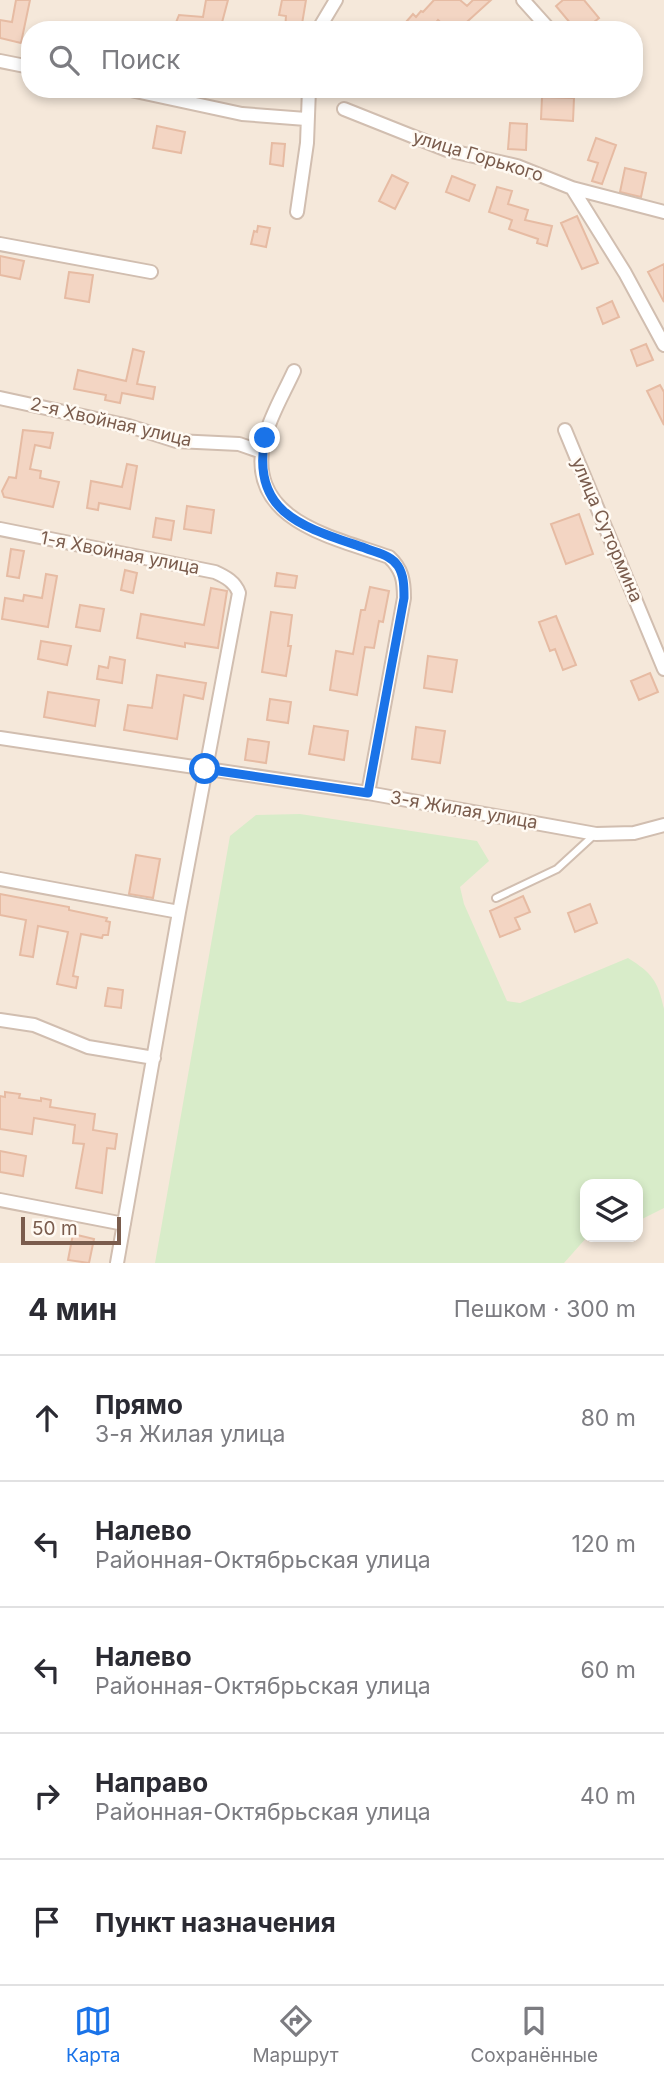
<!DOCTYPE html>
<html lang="ru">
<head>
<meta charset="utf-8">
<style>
  :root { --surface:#fff; --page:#f2f2f3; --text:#2b2b33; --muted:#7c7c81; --line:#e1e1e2; --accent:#1a73e8 }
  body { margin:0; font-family:Inter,sans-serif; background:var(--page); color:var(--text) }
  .controls { position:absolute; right:21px; bottom:21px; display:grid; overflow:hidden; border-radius:14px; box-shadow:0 4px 10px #0003 }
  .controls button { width:63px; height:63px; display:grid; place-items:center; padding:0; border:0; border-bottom:2px solid var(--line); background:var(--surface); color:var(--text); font:35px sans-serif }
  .scale { position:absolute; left:21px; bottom:18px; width:100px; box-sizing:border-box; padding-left:7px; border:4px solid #7a5c4d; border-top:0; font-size:19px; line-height:24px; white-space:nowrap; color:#7a5c4d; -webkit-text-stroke:5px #fffaf3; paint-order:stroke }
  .stop { position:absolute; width:21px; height:21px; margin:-16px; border:5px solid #1a73e8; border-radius:50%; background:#fff }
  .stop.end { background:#1a73e8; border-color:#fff; box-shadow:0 2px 7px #0008 }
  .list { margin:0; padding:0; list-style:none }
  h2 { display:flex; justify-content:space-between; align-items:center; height:91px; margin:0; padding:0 28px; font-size:30px }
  h2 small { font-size:23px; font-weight:400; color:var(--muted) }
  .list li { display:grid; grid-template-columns:46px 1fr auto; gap:21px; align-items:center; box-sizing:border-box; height:126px; padding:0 28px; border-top:2px solid var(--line) }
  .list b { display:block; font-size:26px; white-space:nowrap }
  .list p { margin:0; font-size:23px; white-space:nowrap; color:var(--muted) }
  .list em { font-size:23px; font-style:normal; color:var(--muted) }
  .icon { flex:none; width:38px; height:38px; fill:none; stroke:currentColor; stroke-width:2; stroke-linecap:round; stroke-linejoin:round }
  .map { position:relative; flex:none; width:664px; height:1263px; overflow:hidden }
  .search { position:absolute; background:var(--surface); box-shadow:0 4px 10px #0003; left:21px; right:21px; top:21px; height:77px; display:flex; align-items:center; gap:18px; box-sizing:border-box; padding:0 24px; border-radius:28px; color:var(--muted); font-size:26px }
  .sheet { height:721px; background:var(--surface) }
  nav { display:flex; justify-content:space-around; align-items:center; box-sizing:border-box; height:98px; border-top:2px solid var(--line); background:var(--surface); font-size:19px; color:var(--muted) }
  nav a { display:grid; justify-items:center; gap:4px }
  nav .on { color:var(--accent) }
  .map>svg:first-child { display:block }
  .residential { fill:#f5e8da; fill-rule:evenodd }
  .green { fill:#d8ecc9 }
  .building { fill:#f3d5c3; stroke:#e6bba3; stroke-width:2 }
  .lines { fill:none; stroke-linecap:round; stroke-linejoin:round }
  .lane-casing { stroke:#d1beb0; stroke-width:10 }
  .street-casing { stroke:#d1beb0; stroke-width:16 }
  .lane { stroke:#fff; stroke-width:6 }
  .street { stroke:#fff; stroke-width:12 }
  .route { stroke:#1a73e8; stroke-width:9 }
  .labels { text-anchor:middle; stroke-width:5; stroke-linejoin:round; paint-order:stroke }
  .street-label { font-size:18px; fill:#7a5c4d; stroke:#fffaf3 }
</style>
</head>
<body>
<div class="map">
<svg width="664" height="1263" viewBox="0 0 664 1263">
  <rect width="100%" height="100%" fill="#fdf6ec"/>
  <path class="residential" d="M0,0h664v1263h-664zM30,30h604v59h-604zM585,1184h53v53h-53z"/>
  <path class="green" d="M300,814l177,27 12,20 -29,26 4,17 43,97 13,2 108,-45c24,15 30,23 36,51v199l-22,11h-4v-35h-53v53h2l-23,26h-409l75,-427 26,-21z"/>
  <path class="building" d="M16,0h14l-9,43 -21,-5v-18l12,2z
    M206,0h22l-8,30h-47l6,-15 24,2z
    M282,0h24l-5,30h-16l1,-14 -7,-1z
    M434,0h26l7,6 6,-6h18l-33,30h-9l-11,-10 -8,10h-25l4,-5 -3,-3 7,-8 3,3 5,-6 2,1z
    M563,0h21l15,18 -15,12h-8l-20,-24z
    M542,97l32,1 -1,23 -32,-2z
    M510,123l17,1 -1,26 -18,-1z
    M157,126l28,6 -4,21 -28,-5z
    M596,138l20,7 -14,39 -10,-3 6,-18 -10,-3z
    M272,143l13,1 -2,22 -13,-2z
    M625,168l21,5 -5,24 -21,-5z
    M392,175l16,8 -13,26 -16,-8z
    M452,176l23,9 -6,16 -23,-9z
    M497,187l15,4 -4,13 20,6 -3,10 27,6 -5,20 -10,-3 1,-4 -29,-10 3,-9 -23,-8z
    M577,216l21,47 -16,6 -21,-46z
    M258,226l12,2 -4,19 -15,-3 3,-13 3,1z
    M0,256l24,5 -4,18 -20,-4z
    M664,264v38l-16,-30z
    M69,272l24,3 -4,27 -24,-4z
    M612,301l7,16 -16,7 -6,-16z
    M646,344l7,16 -16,6 -6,-16z
    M133,349l11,3 -7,32 18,3 -2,12 -31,-6 -2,10 -15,-3 1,-5 -32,-6 4,-19 48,11z
    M660,385l4,7v33l-17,-34z
    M23,430l30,3 -3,15 -15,-3 -5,24 11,2 -1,7 19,4 -6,25 -49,-10 -2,-6 7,-14 7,1z
    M127,464l10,2 -7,43 -31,-6 -1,7 -11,-2 4,-27 31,6z
    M187,506l27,4 -3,23 -27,-4z
    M579,514l14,40 -27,10 -15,-40z
    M156,518l18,3 -3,19 -18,-3z
    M11,549l13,2 -5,27 -12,-2z
    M125,570l12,3 -4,20 -12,-3z
    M277,573l20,3 -2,12 -20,-2z
    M46,574l11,2 -9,51 -46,-8 3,-21 18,3 1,-6 18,3z
    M370,587l19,4 -6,31 -4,-1 -5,27 -9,-1 -8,48 -27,-5 6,-39 17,3 8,-44h4z
    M211,588l16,3 -9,57 -33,-5v4l-48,-9 4,-24 63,11z
    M80,605l24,4 -4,22 -24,-4z
    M271,612l21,3 -4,31h3l-5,30 -24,-4z
    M556,616l20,49 -13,5 -8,-21 -5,2 -11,-29z
    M41,641l30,5 -4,19 -29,-6z
    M428,656l29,4 -5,32 -28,-4z
    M110,657l15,3 -3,23 -25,-4 2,-13 9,2z
    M650,673l8,19 -19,8 -8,-19z
    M157,675l49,8 -3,16 -19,-4 -7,44 -53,-9 4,-25 24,3z
    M48,692l51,8 -4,26 -51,-9z
    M270,699l21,3 -3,21 -21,-3z
    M314,726l34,5 -4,29 -35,-6z
    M416,727l29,4 -5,32 -28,-4z
    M248,739l21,3 -3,21 -21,-3z
    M136,855l24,4 -7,39 -24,-4z
    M0,894l69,13v3l38,8 -1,3 4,1 -2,13h-5l-1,3 -21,-4 -8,42 5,1 -2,11 -19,-4 11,-52 -30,-6 -5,31 -13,-2 6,-35 -26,-5z
    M523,896l7,16 -15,6 5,11 -20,8 -10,-26z
    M590,904l7,19 -22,9 -7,-19z
    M108,988l15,2 -2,18 -16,-2z
    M5,1092l15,2 -1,4 22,3v-3l10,2 -1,7 45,7 -2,16 24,4 -2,15 -8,-1 -5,45 -26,-5 8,-44 -11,-1 2,-18 -41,-7 -2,16 -32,-5v-33l5,1z
    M0,1151l26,5 -3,20 -23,-4z
    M73,1234l21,5 -5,24 -21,-3z"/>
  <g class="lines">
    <g class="lane-casing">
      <path id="lane" d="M496,898l61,-29 37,-34"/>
    </g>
    <g class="street-casing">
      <path id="street" d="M523,0l27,30
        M318,30l18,-30
        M0,61l30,6
        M126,89l116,25 64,5
        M344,109l103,41 70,16 55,22 92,24
        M572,188l53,85 39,72
        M297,212l10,-69 2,-54
        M0,244l151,28
        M294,371c-10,22 -24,45 -30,69 -19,81 69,97 125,117 13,12 15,23 15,41l-36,195
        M0,398l129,28 47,15 63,3 23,8
        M565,430l99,239
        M0,529l215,43c11,5 20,10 24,21l-60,319 -62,351
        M0,738l368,55 228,41 38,-1 30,-8
        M0,879l179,33
        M0,1020l34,5 54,22 66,11
        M0,1200l124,24"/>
    </g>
    <use href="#lane" class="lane"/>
    <use href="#street" class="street"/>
  </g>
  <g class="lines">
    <path class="route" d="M205,769l163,24 36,-195c0,-11 0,-23 -6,-32 -7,-11 -21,-13 -33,-18 -58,-20 -115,-33 -100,-110"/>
  </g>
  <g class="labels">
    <g class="street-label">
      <text transform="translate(478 156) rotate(17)" y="6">улица Горького</text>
      <text transform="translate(111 422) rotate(13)" y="6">2-я Хвойная улица</text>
      <text transform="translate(607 530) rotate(67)" y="6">улица Сутормина</text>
      <text transform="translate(120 553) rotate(11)" y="6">1-я Хвойная улица</text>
      <text transform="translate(464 810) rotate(10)" y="6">3-я Жилая улица</text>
    </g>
  </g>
</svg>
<div class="controls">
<button><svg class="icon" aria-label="layers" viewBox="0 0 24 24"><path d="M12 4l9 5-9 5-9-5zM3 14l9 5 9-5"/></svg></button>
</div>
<div class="scale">50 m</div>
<div class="stop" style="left:205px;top:769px"></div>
<div class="stop end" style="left:265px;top:438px"></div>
<div class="search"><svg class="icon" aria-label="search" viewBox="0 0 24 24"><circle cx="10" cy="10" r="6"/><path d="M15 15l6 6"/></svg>Поиск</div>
</div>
<section class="sheet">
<h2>4 мин<small>Пешком · 300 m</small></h2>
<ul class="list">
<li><svg class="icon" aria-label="ahead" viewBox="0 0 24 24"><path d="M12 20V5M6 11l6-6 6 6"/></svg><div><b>Прямо</b><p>3-я Жилая улица</p></div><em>80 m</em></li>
<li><svg class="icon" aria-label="left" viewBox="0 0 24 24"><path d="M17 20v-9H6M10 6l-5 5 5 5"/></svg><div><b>Налево</b><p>Районная-Октябрьская улица</p></div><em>120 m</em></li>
<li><svg class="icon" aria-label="left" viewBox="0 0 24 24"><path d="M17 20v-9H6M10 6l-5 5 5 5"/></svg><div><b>Налево</b><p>Районная-Октябрьская улица</p></div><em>60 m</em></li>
<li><svg class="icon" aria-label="right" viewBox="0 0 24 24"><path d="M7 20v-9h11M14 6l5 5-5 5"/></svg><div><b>Направо</b><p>Районная-Октябрьская улица</p></div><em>40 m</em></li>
<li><svg class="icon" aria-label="arrive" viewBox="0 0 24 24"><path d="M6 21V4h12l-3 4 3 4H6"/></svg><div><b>Пункт назначения</b></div></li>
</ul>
</section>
<nav>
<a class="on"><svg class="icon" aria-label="map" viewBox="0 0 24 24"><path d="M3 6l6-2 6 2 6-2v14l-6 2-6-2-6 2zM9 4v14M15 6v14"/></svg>Карта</a>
<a><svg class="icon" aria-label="directions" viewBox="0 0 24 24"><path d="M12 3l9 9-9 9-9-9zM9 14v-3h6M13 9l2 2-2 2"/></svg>Маршрут</a>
<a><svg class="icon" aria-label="saved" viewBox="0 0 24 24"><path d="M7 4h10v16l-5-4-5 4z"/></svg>Сохранённые</a>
</nav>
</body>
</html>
